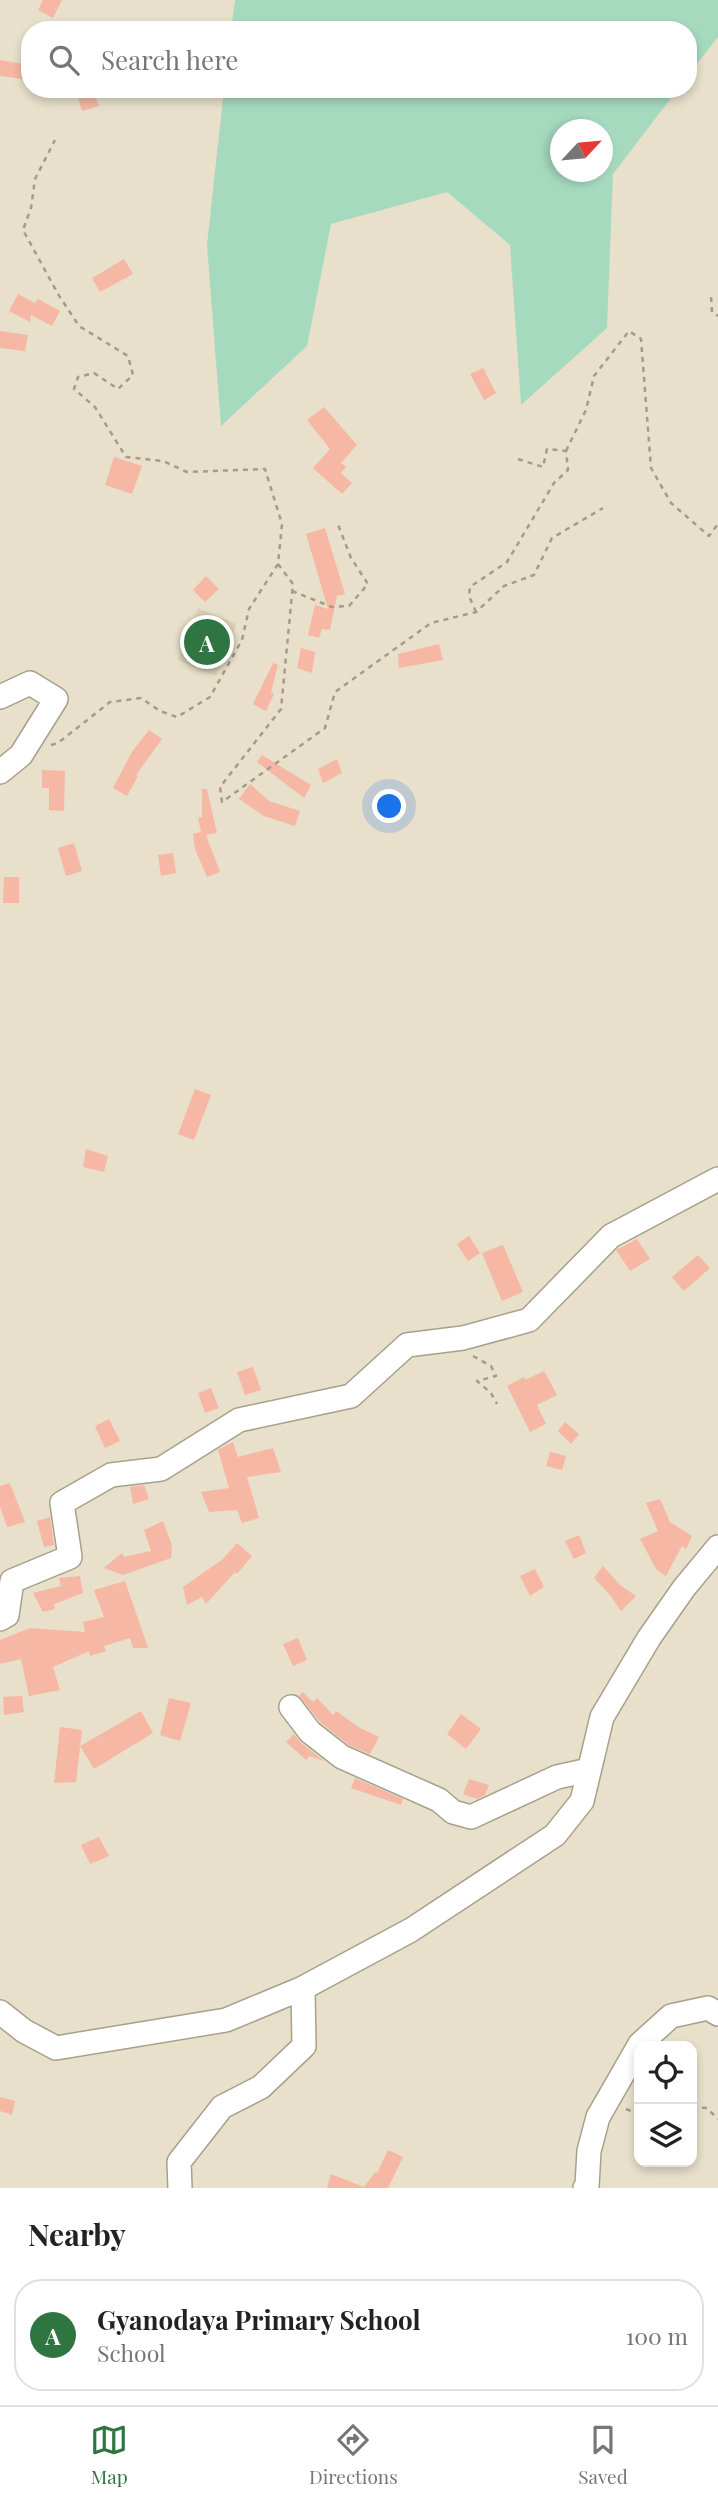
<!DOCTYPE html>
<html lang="en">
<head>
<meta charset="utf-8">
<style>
  :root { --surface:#fff; --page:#f2f2f2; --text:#222; --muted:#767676; --line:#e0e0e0; --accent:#2f7541 }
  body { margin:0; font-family:"Playfair Display",serif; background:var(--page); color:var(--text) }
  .controls { position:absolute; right:21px; bottom:21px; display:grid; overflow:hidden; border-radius:14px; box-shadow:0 4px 10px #0003 }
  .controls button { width:63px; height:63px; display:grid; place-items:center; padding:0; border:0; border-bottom:2px solid var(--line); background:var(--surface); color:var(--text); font:35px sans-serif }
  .compass { position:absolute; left:550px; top:119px; width:63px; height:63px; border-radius:50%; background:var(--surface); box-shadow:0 4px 10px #0003; rotate:64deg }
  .you { position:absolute; left:390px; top:807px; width:24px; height:24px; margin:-18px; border:5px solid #fff; border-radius:50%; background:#1a73e8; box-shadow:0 0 0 10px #1a73e833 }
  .badge { display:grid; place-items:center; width:46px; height:46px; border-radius:50%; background:var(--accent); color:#fff; font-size:23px; font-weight:700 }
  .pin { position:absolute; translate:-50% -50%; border:4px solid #fff; box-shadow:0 2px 7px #0006 }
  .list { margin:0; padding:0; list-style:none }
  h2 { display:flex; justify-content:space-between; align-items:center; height:91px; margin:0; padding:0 28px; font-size:30px }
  h2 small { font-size:23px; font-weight:400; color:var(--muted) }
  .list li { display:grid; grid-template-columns:46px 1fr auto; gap:21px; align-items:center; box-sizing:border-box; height:112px; margin:0 14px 14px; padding:0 14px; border:2px solid var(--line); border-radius:28px }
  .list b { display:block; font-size:26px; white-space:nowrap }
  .list p { margin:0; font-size:23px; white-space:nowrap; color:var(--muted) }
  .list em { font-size:23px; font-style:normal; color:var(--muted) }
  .icon { flex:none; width:38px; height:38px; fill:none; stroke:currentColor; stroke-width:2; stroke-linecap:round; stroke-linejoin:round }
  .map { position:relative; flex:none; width:718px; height:2188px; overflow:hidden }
  .search { position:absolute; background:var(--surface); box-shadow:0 4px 10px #0003; left:21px; right:21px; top:21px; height:77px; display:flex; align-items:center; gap:18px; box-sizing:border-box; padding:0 24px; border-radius:28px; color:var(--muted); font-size:26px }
  .sheet { height:217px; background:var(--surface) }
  nav { display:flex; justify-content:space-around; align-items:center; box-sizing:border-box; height:98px; border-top:2px solid var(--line); background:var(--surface); font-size:19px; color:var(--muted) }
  nav a { display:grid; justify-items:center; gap:4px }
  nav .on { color:var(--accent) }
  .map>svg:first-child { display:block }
  .built { fill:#ddd3b6 }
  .green { fill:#a6dabf; fill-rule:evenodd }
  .building { fill:#f6b7a5 }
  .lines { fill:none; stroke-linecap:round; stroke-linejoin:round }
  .minor-casing { stroke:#a7a08b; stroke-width:26 }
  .path { stroke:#a39c8b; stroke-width:2.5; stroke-dasharray:5 5; stroke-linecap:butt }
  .minor { stroke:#fff; stroke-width:23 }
</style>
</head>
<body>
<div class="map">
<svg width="718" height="2188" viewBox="0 0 718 2188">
  <rect width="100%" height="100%" fill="#e8e0ca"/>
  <path class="built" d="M198,608l38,16 -20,52 -38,-16z"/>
  <path class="green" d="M235,0h483v37l-30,38v-45h-457z
    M224,89h454l-65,85 -6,154 -86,77 -11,-160 -63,-53 -116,32 -24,122 -86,80 -14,-181zM560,130h42v42h-42z"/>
  <path class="building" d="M43,0h19l-9,18 -15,-8z
    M0,60l30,5v15l-30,-4z
    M93,90l6,16 -17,5 -5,-16z
    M124,259l9,15 -33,18 -8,-14z
    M18,294l17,9 3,-4 22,12 -8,15 -21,-11 -1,7 -21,-11z
    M0,331l28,4 -3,16 -25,-3z
    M483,368l13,25 -12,7 -14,-26z
    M324,407l33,38 -16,18 5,4 -5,6 11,10 -10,11 -29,-26 17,-19 -23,-29z
    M114,457l28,9 -10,28 -27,-9z
    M325,528l20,66 -8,2 -7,34 -8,-1 -3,9 -11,-3 7,-30 13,4 -22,-75z
    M206,576l13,13 -14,13 -12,-12z
    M439,644l4,16 -44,8 -1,-14z
    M301,648l14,4 -3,21 -15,-5z
    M273,663l5,2 -7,27 3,2 -8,17 -13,-7z
    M149,730l13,9 -26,36 2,1 -11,20 -14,-8 19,-36z
    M262,755l49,30 -7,13 -47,-36z
    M337,759l5,14 -19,10 -5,-14z
    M42,770l23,1 -1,40 -15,-1v-22h-7z
    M250,784l19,17 31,10 -5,15 -31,-10 -25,-17z
    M202,789h5l10,44 -11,2 14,37 -13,5 -12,-28 -2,-15 8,-2 -3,-14 4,-1z
    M74,843l8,28 -16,5 -8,-28z
    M173,853l3,20 -15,3 -3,-21z
    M4,877h15v26h-16z
    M195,1089l16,6 -17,45 -16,-6z
    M86,1149l22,7 -4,16 -21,-5z
    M469,1236l11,17 -12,8 -11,-17z
    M637,1239l13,20 -20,12 -14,-21z
    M503,1245l20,47 -21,9 -20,-48z
    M698,1255l12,13 -26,23 -12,-14z
    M253,1367l8,23 -16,5 -8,-23z
    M544,1371l13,24 -20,10 9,19 -16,8 -23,-46 17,-9 1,3z
    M211,1388l8,20 -14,5 -7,-20z
    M109,1419l11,22 -15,7 -10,-22z
    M565,1422l14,12 -8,10 -13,-13z
    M233,1442l5,15 35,-9 8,24 -34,5 12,41 -17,5 -5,-13 -28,2 -8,-20 28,-4 -11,-38z
    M550,1452l16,4 -4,14 -16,-4z
    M10,1483l15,39 -18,5 -7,-21v-20z
    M144,1485l5,14 -16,5 -3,-17z
    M660,1499l10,23 22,14 -6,13 -4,-3 -16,30 -10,-7 -16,-30 18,-8 -12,-28z
    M50,1517l4,28 -10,2 -7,-26z
    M163,1521l9,24 -1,13 -48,17 -19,-7 18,-15 2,4 27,-6 -7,-21z
    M579,1535l7,18 -12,6 -9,-18z
    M237,1543l15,13 -15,18 -2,-2 -29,32 -4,-7 -15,8 -4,-18 40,-28z
    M603,1566l17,19 16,11 -15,15 -11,-16 -16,-17z
    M535,1569l9,18 -14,9 -10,-20z
    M80,1576l3,17 -29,11 1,5 -12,3 -10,-19 28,-7 -2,-8z
    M125,1581l23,67h-15l-3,-10 -26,8 2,5 -16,5 -1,-5 -36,16 7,23 -31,6 -8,-37 -21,5v-24l30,-12 55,4 -2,-10 21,-5 -10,-27z
    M298,1638l9,22 -14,6 -10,-22z
    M303,1692l10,10 4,-4 16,17 3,-4 24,17 19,9 -9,17 -21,-9 -29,-23 -21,-26z
    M22,1696l2,16 -20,3 -1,-18z
    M169,1698l22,5 -11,38 -20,-6z
    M141,1711l12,22 -59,36 -14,-23z
    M461,1714l20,15 -15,20 -19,-15z
    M60,1727l22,3 -6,52 -22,1z
    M294,1734l7,9 23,18 -15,-5 -3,4 -20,-18z
    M355,1778l48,21 -2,6 -50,-17z
    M469,1779l20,6 -4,10 -8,4 -14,-5z
    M99,1837l10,19 -19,8 -9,-19z
    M0,2097l15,4 -3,14 -12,-4z
    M388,2150l15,7 -15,31h-61l4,-14 33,13 11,-15 2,1z"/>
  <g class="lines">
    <g class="minor-casing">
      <path id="minor" d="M0,697l30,-14 26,16 -35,56 -21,17
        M0,1619l7,-4 5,-34 58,-24 -8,-54 49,-28 50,-6 78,-49 112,-24 56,-51 56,-7 66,-18 82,-84 107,-57
        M291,1707l19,25 32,25 97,43 14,12 18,5 86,-40 32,-7
        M0,2012l24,19 32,17 170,-28 77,-32 108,-58 144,-95 27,-34 20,-84 47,-79 35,-50 34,-41
        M180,2188l-1,-26 43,-55 39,-20 43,-41 -1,-58
        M585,2188l2,-2 2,-35 9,-34 42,-73 31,-28 37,-8 10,6"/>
    </g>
    <path class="path" d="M711,297l1,15 6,4
      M566,451l20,-41 8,-34 35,-45 12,8 10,129 20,35 38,33 9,-12
      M278,564l15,20 -12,125 -61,78 2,15 103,-74 10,-36 96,-69 45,-11 28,-26 30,-11 18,-37 51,-30
      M292,591l40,16 17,-1 19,-22 -17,-26 -14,-36
      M476,612l-7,-16 1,-9 37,-25 47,-79 14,-13 -2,-19 -19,-2 -4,18 -25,-8
      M51,745l7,-2 52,-41 31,-4 19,13 17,6 33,-20 32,-57 7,-31 29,-45 4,-40 -17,-55 -78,3 -24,-11 -37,-4 -31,-50 -21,-18 4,-12 16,-4 24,16 15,-14 -5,-19 -49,-30 -21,-32 -35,-64 8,-22 4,-29 20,-39
      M473,1356l18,10 5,10 -19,5 14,12 6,11
      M692,2107l15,1 11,11
      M626,2109l13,5"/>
    <use href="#minor" class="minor"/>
  </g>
</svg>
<div class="controls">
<button><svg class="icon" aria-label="locate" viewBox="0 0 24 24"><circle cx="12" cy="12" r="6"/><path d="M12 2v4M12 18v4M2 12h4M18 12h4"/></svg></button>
<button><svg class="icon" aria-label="layers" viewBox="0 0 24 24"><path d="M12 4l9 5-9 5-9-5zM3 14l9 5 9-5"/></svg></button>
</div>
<svg class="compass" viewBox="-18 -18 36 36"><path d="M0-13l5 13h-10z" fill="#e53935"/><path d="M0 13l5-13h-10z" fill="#767676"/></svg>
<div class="you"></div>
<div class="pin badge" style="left:207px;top:642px">A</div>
<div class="search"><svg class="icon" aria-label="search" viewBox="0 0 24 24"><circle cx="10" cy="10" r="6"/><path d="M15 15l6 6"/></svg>Search here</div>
</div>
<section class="sheet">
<h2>Nearby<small></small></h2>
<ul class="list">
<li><span class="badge">A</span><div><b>Gyanodaya Primary School</b><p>School</p></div><em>100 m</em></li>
</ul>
</section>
<nav>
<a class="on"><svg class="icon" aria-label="map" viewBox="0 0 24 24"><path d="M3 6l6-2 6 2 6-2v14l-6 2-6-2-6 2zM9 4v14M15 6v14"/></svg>Map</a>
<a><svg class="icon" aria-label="directions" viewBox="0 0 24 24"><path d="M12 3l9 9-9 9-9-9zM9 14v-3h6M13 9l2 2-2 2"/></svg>Directions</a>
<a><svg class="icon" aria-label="saved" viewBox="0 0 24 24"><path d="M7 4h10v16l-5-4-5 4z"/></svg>Saved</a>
</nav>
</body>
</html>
